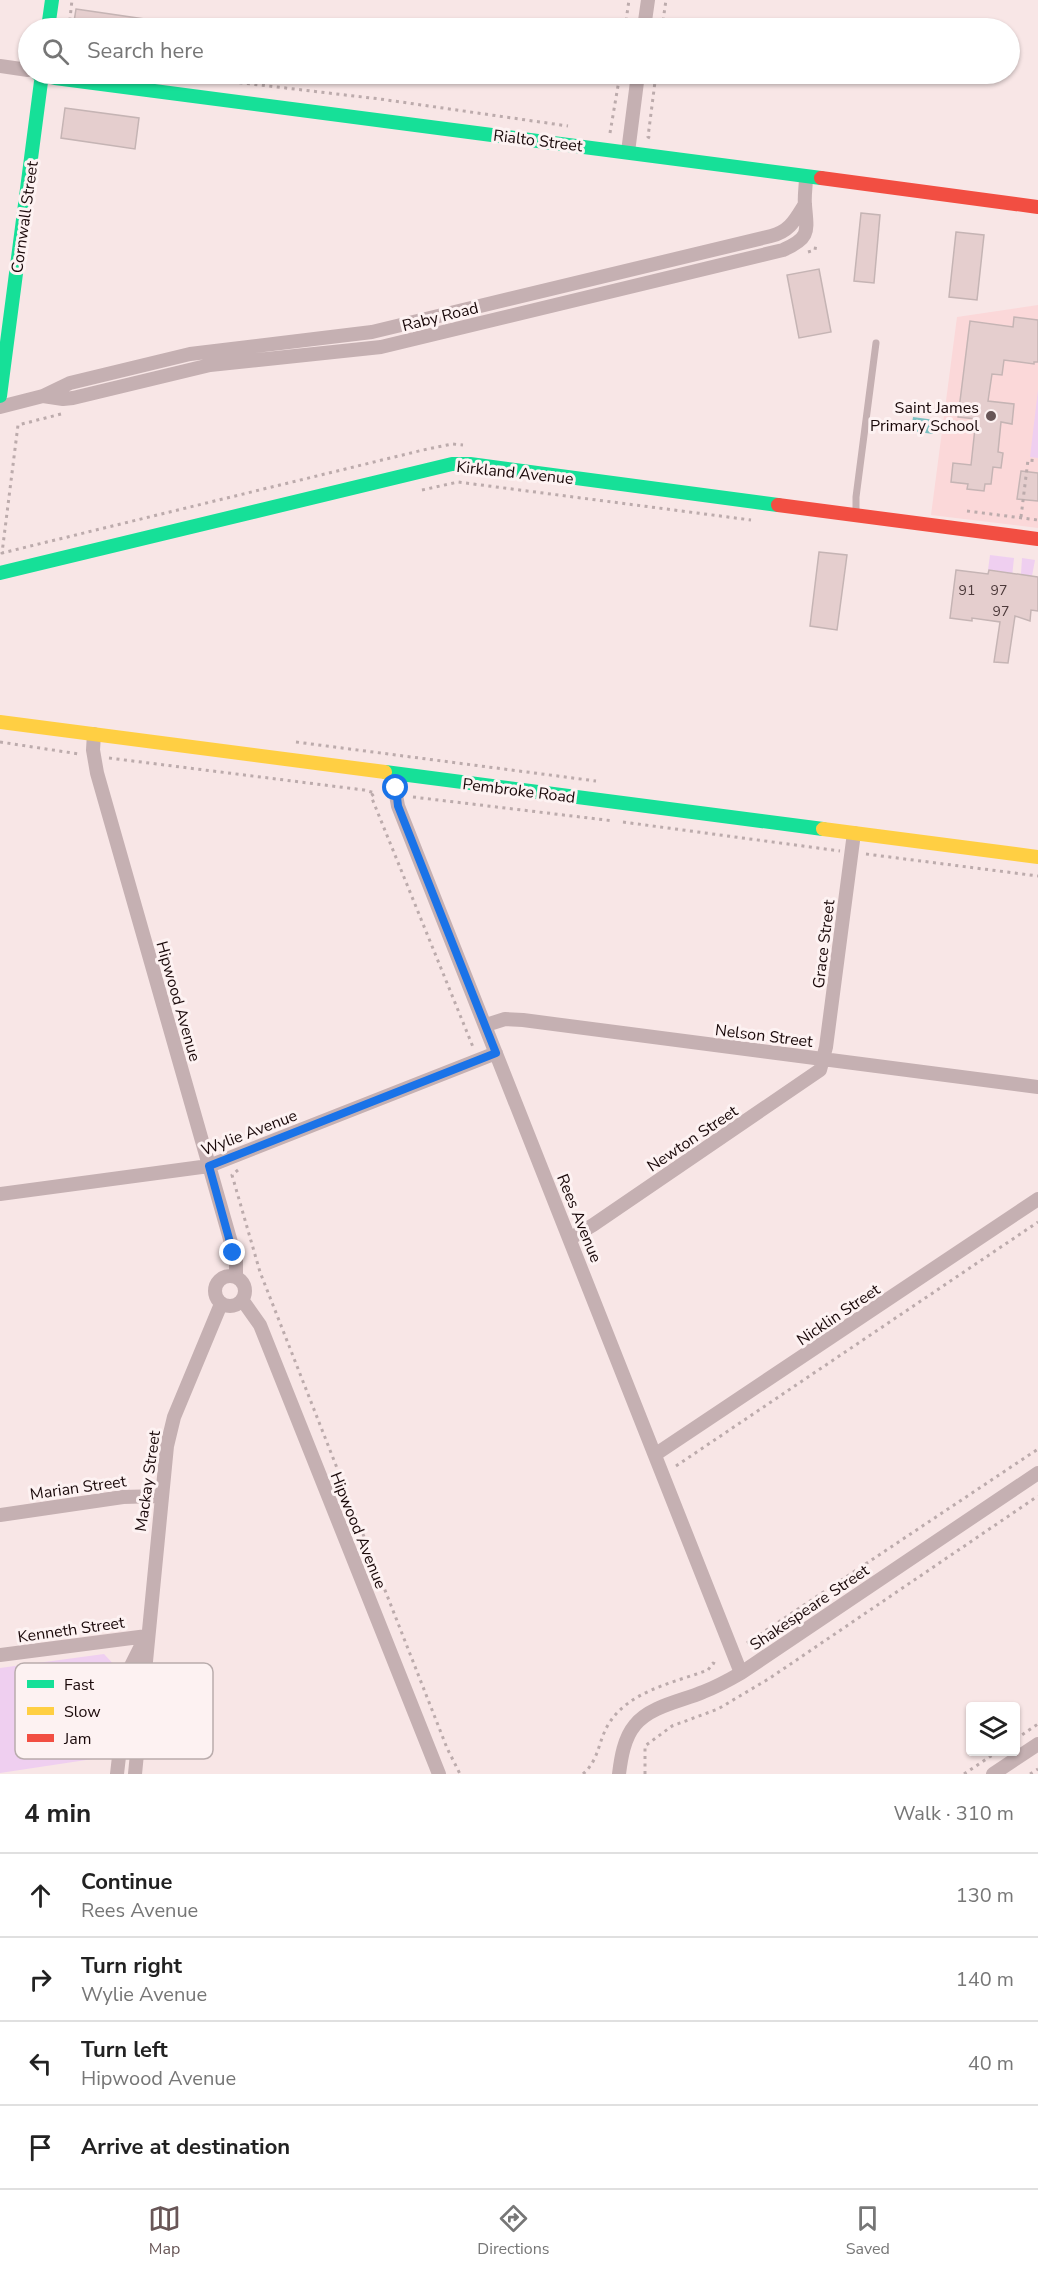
<!DOCTYPE html>
<html lang="en">
<head>
<meta charset="utf-8">
<style>
  :root { --surface:#fff; --page:#f2f2f2; --text:#222; --muted:#767676; --line:#e0e0e0; --accent:#685657 }
  body { margin:0; font-family:"Nunito Sans",sans-serif; background:var(--page); color:var(--text) }
  .controls { position:absolute; right:18px; bottom:18px; display:grid; overflow:hidden; border-radius:6px; box-shadow:0 2px 4px #0004 }
  .controls button { width:54px; height:54px; display:grid; place-items:center; padding:0; border:0; border-bottom:2px solid var(--line); background:var(--surface); color:var(--text); font:30px sans-serif }
  .stop { position:absolute; width:18px; height:18px; margin:-14px; border:4px solid #1a73e8; border-radius:50%; background:#fff }
  .stop.end { background:#1a73e8; border-color:#fff; box-shadow:0 2px 6px #0008 }
  .list { margin:0; padding:0; list-style:none }
  h2 { display:flex; justify-content:space-between; align-items:center; height:78px; margin:0; padding:0 24px; font-size:26px }
  h2 small { font-size:20px; font-weight:400; color:var(--muted) }
  .list li { display:grid; grid-template-columns:39px 1fr auto; gap:18px; align-items:center; box-sizing:border-box; height:84px; padding:0 24px; border-top:2px solid var(--line) }
  .list b { display:block; font-size:22px; white-space:nowrap }
  .list p { margin:0; font-size:20px; white-space:nowrap; color:var(--muted) }
  .list em { font-size:20px; font-style:normal; color:var(--muted) }
  .icon { flex:none; width:33px; height:33px; fill:none; stroke:currentColor; stroke-width:2; stroke-linecap:round; stroke-linejoin:round }
  .map { position:relative; flex:none; width:1038px; height:1774px; overflow:hidden }
  .search { position:absolute; background:var(--surface); box-shadow:0 2px 4px #0004; left:18px; right:18px; top:18px; height:66px; display:flex; align-items:center; gap:15px; box-sizing:border-box; padding:0 21px; border-radius:33px; color:var(--muted); font-size:22px }
  .sheet { height:414px; background:var(--surface) }
  nav { display:flex; justify-content:space-around; align-items:center; box-sizing:border-box; height:84px; border-top:2px solid var(--line); background:var(--surface); font-size:16px; color:var(--muted) }
  nav a { display:grid; justify-items:center; gap:3px }
  nav .on { color:var(--accent) }
  .map>svg:first-child { display:block }
  .built { fill:#fbd8d9 }
  .green { fill:#efcff0 }
  .water { fill:#7cc0c2 }
  .building { fill:#e5cece; stroke:#c5b4b4; stroke-width:1.5 }
  .lines { fill:none; stroke-linecap:round; stroke-linejoin:round }
  .path { stroke:#bcabac; stroke-width:3; stroke-dasharray:3 4.5; stroke-linecap:butt }
  .lane { stroke:#c5b0b2; stroke-width:7 }
  .street { stroke:#c5b0b2; stroke-width:14 }
  .fast { stroke:#16e098; stroke-width:14 }
  .slow { stroke:#ffcf43; stroke-width:14 }
  .jam { stroke:#f24e42; stroke-width:14 }
  .route { stroke:#1a73e8; stroke-width:8 }
  .poi-dot { fill:#685657; stroke:#fdf2f2; stroke-width:2 }
  .labels { text-anchor:middle; stroke-width:6; stroke-linejoin:round; paint-order:stroke }
  .number-label { font-size:14px; fill:#4d3a3b }
  .street-label { font-size:16px; fill:#1a090a; stroke:#fdf2f2 }
  .poi-label { font-size:16px; fill:#1a090a; stroke:#fdf2f2; text-anchor:end }
  .key { fill:#fdf2f2; stroke:#b9acac; stroke-width:1.5 }
  .key-label { font-size:16px; fill:#1a090a }
</style>
</head>
<body>
<div class="map">
<svg width="1038" height="1774" viewBox="0 0 1038 1774">
  <rect width="100%" height="100%" fill="#f8e6e6"/>
  <path class="built" d="M1038,305v223l-107,-13 26,-198z"/>
  <path class="green" d="M1038,390v68l-8,-1z
    M990,555l24,3 -2,19 -14,-1v-5l-10,-1z
    M1022,558l13,2 -3,16 -11,-2z
    M104,1654l15,16 -13,87 -106,16v-105z"/>
  <path class="water" d="M913,417l22,3 -2,14 -22,-3z"/>
  <path class="building" d="M76,9l82,12v7h-85z
    M65,108l74,10 -4,31 -74,-11z
    M861,213l19,2 -6,68 -20,-2z
    M956,232l28,3 -7,65 -28,-3z
    M819,269l12,63 -32,6 -12,-63z
    M1014,317l24,3v42h-4v2l-30,-4 -2,15 -10,-1 -4,27 26,3 -2,20 -11,-2 -3,30 5,1 -2,15 -8,-1 -2,17h-6l-1,7 -17,-2 1,-5 -17,-2 2,-19 18,2 5,-46 -18,-2 12,-96 43,6z
    M1021,471l17,2v28l-21,-2z
    M819,552l28,3 -10,75 -27,-4z
    M956,570l32,4 1,-4 49,7v34l-7,-1 -1,11 -15,-5 -7,47 -14,-1 6,-40 -28,-4v3l-22,-3z"/>
  <g class="lines">
    <path class="path" d="M69,28l3,-28
      M625,28l4,-28
      M662,28l4,-28
      M165,74l215,25 188,27
      M610,133l10,-59
      M650,138l-2,-1 8,-63
      M808,252l7,-2 1,-6
      M61,414l-43,11 -16,128 421,-103 29,-6 11,1
      M422,490l36,-8 293,38
      M967,511l71,9
      M1021,517l7,-57 10,1
      M0,742l79,12
      M296,742l300,39
      M109,758l255,32 11,3 -4,3 102,251
      M413,797l201,24
      M623,822l217,29
      M866,854l172,22
      M238,1170l-6,5 28,97 187,476 13,26
      M676,1466l362,-244
      M747,1643l291,-194
      M1016,1739l22,-15
      M583,1774c16,-14 15,-32 25,-49 20,-34 65,-42 100,-55l5,-7 4,2
      M645,1774v-28l27,-20 46,-17 52,-31 268,-182
      M964,1774l33,-22
      M1030,1774l8,-5"/>
    <path class="lane" d="M856,512v-15l20,-154"/>
    <path class="street" d="M644,28l4,-28
      M0,66l28,4
      M628,152l10,-78
      M43,396l20,3 10,-1 137,-33 171,-18 402,-97c28,-12 24,-19 22,-45 -1,-9 1,-19 1,-28
      M0,407l43,-11 27,-13 120,-29 182,-22 399,-96c19,-5 24,-16 34,-32
      M94,734l-1,16 4,23 139,487v17
      M397,774l-1,21 2,11 343,867
      M486,1025l19,-6 18,1 515,67
      M0,1194l209,-28 287,-113
      M571,1238l22,-13 227,-155 6,-23 28,-214
      M215 1291a15 15 0 1 1 30 0a15 15 0 1 1-30 0Z
      M243,1301l17,24 179,449
      M656,1454l382,-255
      M0,1515l123,-18 37,-1
      M0,1655l147,-19
      M117,1774l12,-104 15,-30
      M135,1774l32,-328 7,-29 47,-113
      M619,1774c2,-16 5,-36 16,-49 15,-19 47,-24 68,-33 13,-5 26,-12 38,-19l297,-200
      M993,1774l45,-30"/>
    <path class="fast" d="M48,28l4,-28
      M38,74l17,4 766,100
      M0,396l42,-322
      M0,573l452,-109h18l308,41
      M385,772l438,57"/>
    <path class="slow" d="M0,722l385,50
      M823,829l215,28"/>
    <path class="jam" d="M821,178l217,29
      M778,505l260,34"/>
  </g>
  <g class="lines">
    <path class="route" d="M233,1253l-24,-87 287,-113 -98,-247 -2,-18"/>
  </g>
  <circle class="poi-dot" cx="991" cy="416" r="6"/>
  <g class="labels">
    <g class="number-label">
      <text x="967" y="595">91</text>
      <text x="999" y="595">97</text>
      <text x="1001" y="616">97</text>
    </g>
    <g class="street-label">
      <text transform="translate(538 140) rotate(7)" y="6">Rialto Street</text>
      <text transform="translate(24 217) rotate(-82)" y="6">Cornwall Street</text>
      <text transform="translate(440 316) rotate(-14)" y="6">Raby Road</text>
      <text transform="translate(515 472) rotate(6)" y="6">Kirkland Avenue</text>
      <text transform="translate(519 790) rotate(7)" y="6">Pembroke Road</text>
      <text transform="translate(823 944) rotate(-83)" y="6">Grace Street</text>
      <text transform="translate(179 1001) rotate(74)" y="6">Hipwood Avenue</text>
      <text transform="translate(764 1035) rotate(7)" y="6">Nelson Street</text>
      <text transform="translate(249 1132) rotate(-21)" y="6">Wylie Avenue</text>
      <text transform="translate(692 1138) rotate(-34)" y="6">Newton Street</text>
      <text transform="translate(580 1218) rotate(68)" y="6">Rees Avenue</text>
      <text transform="translate(838 1314) rotate(-34)" y="6">Nicklin Street</text>
      <text transform="translate(147 1481) rotate(-82)" y="6">Mackay Street</text>
      <text transform="translate(78 1487) rotate(-8)" y="6">Marian Street</text>
      <text transform="translate(359 1530) rotate(68)" y="6">Hipwood Avenue</text>
      <text transform="translate(809 1607) rotate(-34)" y="6">Shakespeare Street</text>
      <text transform="translate(71 1629) rotate(-8)" y="6">Kenneth Street</text>
    </g>
    <g class="poi-label">
      <text x="979" y="413">Saint James<tspan x="979" dy="18">Primary School</tspan></text>
    </g>
  </g>
  <rect x="15" y="1663" width="198" height="96" rx="9" class="key"/>
  <rect x="27" y="1680" width="27" height="8" fill="#16e098"/>
  <rect x="27" y="1707" width="27" height="8" fill="#ffcf43"/>
  <rect x="27" y="1734" width="27" height="8" fill="#f24e42"/>
  <g class="key-label">
    <text x="64" y="1690">Fast</text>
    <text x="64" y="1717">Slow</text>
    <text x="64" y="1744">Jam</text>
  </g>
</svg>
<div class="controls">
<button><svg class="icon" aria-label="layers" viewBox="0 0 24 24"><path d="M12 4l9 5-9 5-9-5zM3 14l9 5 9-5"/></svg></button>
</div>
<div class="stop" style="left:396px;top:788px"></div>
<div class="stop end" style="left:233px;top:1253px"></div>
<div class="search"><svg class="icon" aria-label="search" viewBox="0 0 24 24"><circle cx="10" cy="10" r="6"/><path d="M15 15l6 6"/></svg>Search here</div>
</div>
<section class="sheet">
<h2>4 min<small>Walk · 310 m</small></h2>
<ul class="list">
<li><svg class="icon" aria-label="ahead" viewBox="0 0 24 24"><path d="M12 20V5M6 11l6-6 6 6"/></svg><div><b>Continue</b><p>Rees Avenue</p></div><em>130 m</em></li>
<li><svg class="icon" aria-label="right" viewBox="0 0 24 24"><path d="M7 20v-9h11M14 6l5 5-5 5"/></svg><div><b>Turn right</b><p>Wylie Avenue</p></div><em>140 m</em></li>
<li><svg class="icon" aria-label="left" viewBox="0 0 24 24"><path d="M17 20v-9H6M10 6l-5 5 5 5"/></svg><div><b>Turn left</b><p>Hipwood Avenue</p></div><em>40 m</em></li>
<li><svg class="icon" aria-label="arrive" viewBox="0 0 24 24"><path d="M6 21V4h12l-3 4 3 4H6"/></svg><div><b>Arrive at destination</b></div></li>
</ul>
</section>
<nav>
<a class="on"><svg class="icon" aria-label="map" viewBox="0 0 24 24"><path d="M3 6l6-2 6 2 6-2v14l-6 2-6-2-6 2zM9 4v14M15 6v14"/></svg>Map</a>
<a><svg class="icon" aria-label="directions" viewBox="0 0 24 24"><path d="M12 3l9 9-9 9-9-9zM9 14v-3h6M13 9l2 2-2 2"/></svg>Directions</a>
<a><svg class="icon" aria-label="saved" viewBox="0 0 24 24"><path d="M7 4h10v16l-5-4-5 4z"/></svg>Saved</a>
</nav>
</body>
</html>
